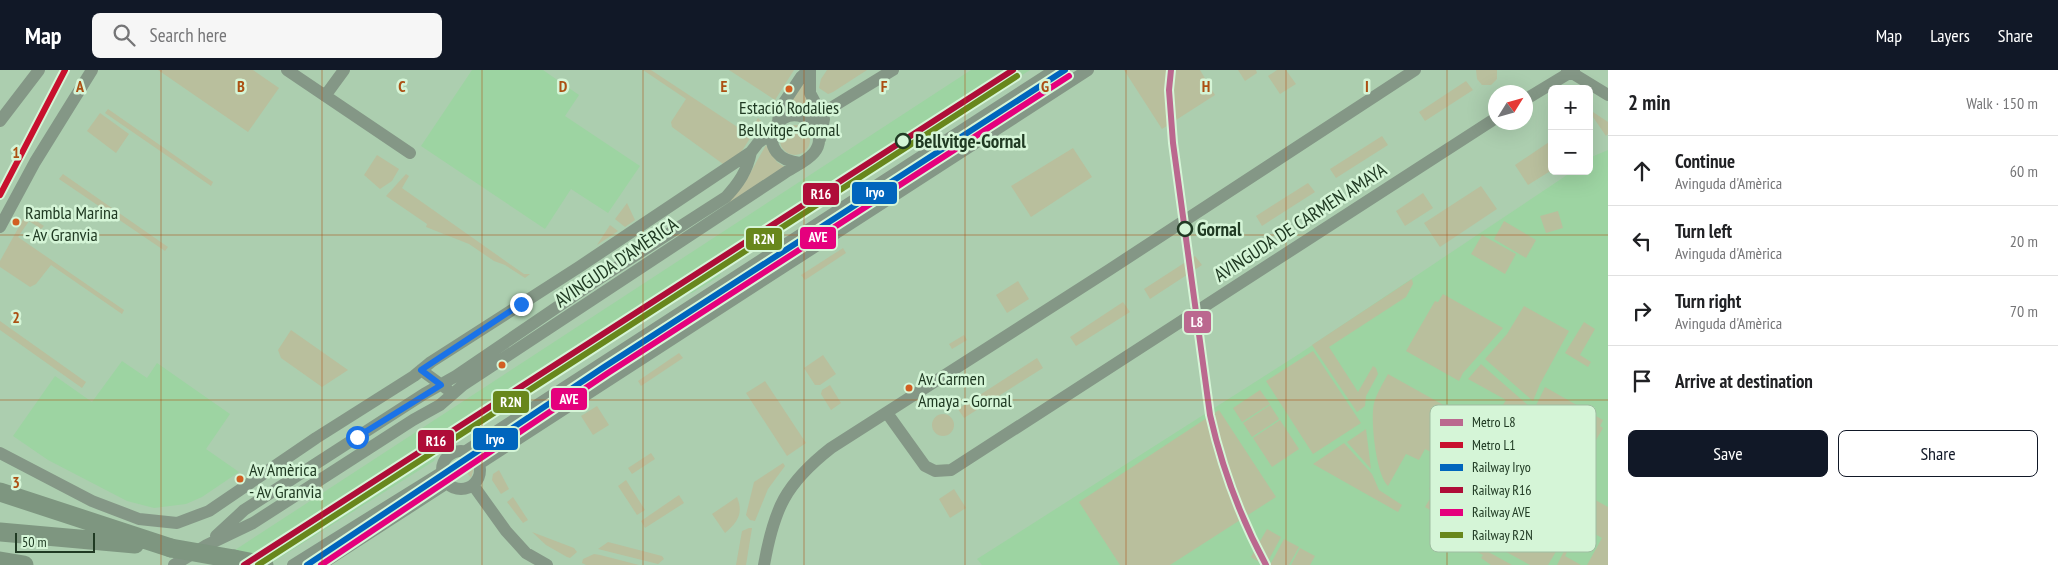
<!DOCTYPE html>
<html lang="en">
<head>
<meta charset="utf-8">
<style>
  :root { --surface:#fff; --page:#f6f6f6; --text:#202124; --muted:#757577; --line:#e0e0e0; --accent:#111827 }
  body { margin:0; font-family:"PT Sans Narrow",sans-serif; background:var(--page); color:var(--text) }
  .controls { position:absolute; right:15px; top:15px; display:grid; overflow:hidden; border-radius:8px; box-shadow:0 5px 20px #0002 }
  .controls button { width:45px; height:45px; display:grid; place-items:center; padding:0; border:0; border-bottom:1px solid var(--line); background:var(--surface); color:var(--text); font:25px sans-serif }
  .compass { position:absolute; left:1488px; top:15px; width:45px; height:45px; border-radius:50%; background:var(--surface); box-shadow:0 5px 20px #0002; rotate:53deg }
  .scale { position:absolute; left:15px; bottom:12px; width:80px; box-sizing:border-box; padding-left:5px; border:2px solid #203a23; border-top:0; font-size:14px; line-height:18px; white-space:nowrap; color:#203a23; -webkit-text-stroke:4px #d5f5d7; paint-order:stroke }
  .stop { position:absolute; width:15px; height:15px; margin:-11px; border:4px solid #1a73e8; border-radius:50%; background:#fff }
  .stop.end { background:#1a73e8; border-color:#fff; box-shadow:0 1px 5px #0008 }
  .list { margin:0; padding:0; list-style:none }
  h2 { display:flex; justify-content:space-between; align-items:center; height:65px; margin:0; padding:0 20px; font-size:21px }
  h2 small { font-size:16px; font-weight:400; color:var(--muted) }
  .list li { display:grid; grid-template-columns:32px 1fr auto; gap:15px; align-items:center; box-sizing:border-box; height:70px; padding:0 20px; border-top:1px solid var(--line) }
  .list b { display:block; font-size:19px; white-space:nowrap }
  .list p { margin:0; font-size:16px; white-space:nowrap; color:var(--muted) }
  .list em { font-size:16px; font-style:normal; color:var(--muted) }
  .actions { display:flex; gap:10px; padding:15px 20px }
  .actions a { flex:1; padding:11px 0; border:1px solid var(--accent); border-radius:8px; text-align:center; font-size:18px; color:var(--accent) }
  .actions .main { background:var(--accent); color:#fff }
  .icon { flex:none; width:28px; height:28px; fill:none; stroke:currentColor; stroke-width:2; stroke-linecap:round; stroke-linejoin:round }
  .map { position:relative; flex:none; width:1608px; height:495px; overflow:hidden }
  header { display:flex; align-items:center; gap:30px; box-sizing:border-box; height:70px; padding:0 25px; background:var(--accent); color:#fff }
  header strong { font-size:24px }
  nav { display:flex; gap:28px; margin-inline-start:auto; font-size:18px }
  .search { width:350px; height:45px; background:var(--page); display:flex; align-items:center; gap:12px; box-sizing:border-box; padding:0 18px; border-radius:8px; color:var(--muted); font-size:19px }
  main { display:flex }
  aside { flex:1; background:var(--surface) }
  .map>svg:first-child { display:block }
  .built { fill:#9dd4a2 }
  .green { fill:#b9bf9d }
  .lines { fill:none; stroke-linecap:round; stroke-linejoin:round }
  .minor { stroke:#849786; stroke-width:12 }
  .highway { stroke:#7e9680; stroke-width:19 }
  .highway-bridge { stroke:#7e9680; stroke-width:19 }
  .rail-1-casing { stroke:#d5f5d7; stroke-width:10 }
  .rail-2-casing { stroke:#d5f5d7; stroke-width:10 }
  .rail-3-casing { stroke:#d5f5d7; stroke-width:10 }
  .rail-4-casing { stroke:#d5f5d7; stroke-width:10 }
  .rail-1 { stroke:#0065bd; stroke-width:6 }
  .rail-2 { stroke:#af0d38; stroke-width:6 }
  .rail-3 { stroke:#e5007d; stroke-width:6 }
  .rail-4 { stroke:#68871c; stroke-width:6 }
  .metro-1-casing { stroke:#d5f5d7; stroke-width:10 }
  .metro-2-casing { stroke:#d5f5d7; stroke-width:10 }
  .metro-1 { stroke:#bb688f; stroke-width:6 }
  .metro-2 { stroke:#c8102e; stroke-width:6 }
  .route { stroke:#1a73e8; stroke-width:6 }
  .grid { fill:none; stroke:#ac5013; stroke-width:1; stroke-opacity:0.55 }
  .bus-dot { fill:#d25f22; stroke:#d5f5d7; stroke-width:2 }
  .stop-dot { fill:#d5f5d7; stroke:#203a23; stroke-width:2.5 }
  .labels { text-anchor:middle; stroke-width:5; stroke-linejoin:round; paint-order:stroke }
  .bus-label { font-size:18px; fill:#203a23; stroke:#d5f5d7; text-anchor:start }
  .stop-label { font-size:19px; font-weight:bold; fill:#203a23; stroke:#d5f5d7; text-anchor:start }
  .street-label { font-size:19px; fill:#203a23; stroke:#d5f5d7 }
  .key { fill:#d5f5d7; stroke:#9fbda1; stroke-width:1 }
  .key-label { font-size:14px; fill:#203a23 }
  .grid-label { font-size:16px; text-anchor:middle; font-weight:bold; fill:#ac5013; stroke:#d5f5d7; stroke-width:5; stroke-linejoin:round; paint-order:stroke }
  .line-badge { stroke:#d5f5d7; stroke-width:2 }
  .badge-label { font-size:14px; text-anchor:middle; font-weight:bold; fill:#fff }
</style>
</head>
<body>
<header>
<strong>Map</strong>
<div class="search"><svg class="icon" aria-label="search" viewBox="0 0 24 24"><circle cx="10" cy="10" r="6"/><path d="M15 15l6 6"/></svg>Search here</div>
<nav><a>Map</a><a>Layers</a><a>Share</a></nav>
</header>
<main>
<div class="map">
<svg width="1608" height="495" viewBox="0 0 1608 495">
  <rect width="100%" height="100%" fill="#acceaf"/>
  <path class="built" d="M472,0h71l36,25 -14,21 75,50 -32,47 -37,-24 -26,40 -124,-83z
    M971,0h59l-309,200 -1,6 -28,17 -10,1 -183,120h-3l-58,37 -4,10 -166,104h-56z
    M1608,80v415h-626l-5,-6 322,-205 274,-183h16v-13z
    M122,291l25,17 10,-15 73,51 -24,35 33,23 -37,25 -16,7 -32,4 -27,-7 -79,-41 -35,-24 42,-60 37,26z"/>
  <path class="green" d="M158,0h95l26,18 -31,44z
    M643,0h8l97,64 10,-16 3,3 -21,33 -17,10 -51,-37 -1,-5 15,-23z
    M729,0h65l-19,30z
    M827,0h40l-34,22 -5,2 -9,-6 2,-9z
    M1124,0h76l15,25 -53,34z
    M1238,0h18l1,3 -12,8z
    M1277,0h9l10,14 -16,10 -12,-18z
    M1476,0h21v9l-6,6h-9l-5,-6z
    M803,11l12,35 -16,-7 -13,2 1,-6z
    M1466,11l7,9 -48,31 -6,-9z
    M108,39l105,73 -2,4 -106,-73z
    M1593,42l15,10v12l-2,2 -15,-22z
    M100,43l29,21 -13,19 -29,-22z
    M780 70a15 15 0 1 1 30 0a15 15 0 1 1-30 0Z
    M1382,66l6,9 -52,33 -6,-9z
    M1552,70v30l-24,15 -13,-20z
    M766,75l11,17 8,5 -61,41 20,-24z
    M1073,78l19,29 -61,40 -20,-31z
    M377,85l22,14 -7,12 -12,8 -16,-14z
    M63,104l105,73 -3,4 -106,-72z
    M406,104l3,2 -7,12 122,86h6l-5,4 -20,-13 -11,-4 -25,-17 -43,-17 1,-3 -41,-28z
    M1308,113l7,9 -53,34 -6,-10z
    M1481,116l16,23 -57,38 -16,-24z
    M1423,123l10,15 -28,18 -9,-15z
    M627,133l8,17 -10,7 -10,-8z
    M1558,141l5,17 -17,5 -6,-17z
    M26,144l18,12 -3,3 -12,-8 -11,16 106,73 -2,4 -71,-49 -15,19 -6,3 -30,-20v-6z
    M1504,151l32,19 -10,18 -32,-19z
    M610,155l8,6 -21,14z
    M1482,165l34,19 -11,20 -34,-20z
    M843,178l3,5 -41,27 -4,-5z
    M1195,186l7,9 -52,34 -6,-10z
    M1412,209l1,5 -7,13 -77,50 29,45 15,-26 3,2 2,6 -12,22 -1,10 -8,6 -45,-67z
    M1018,211l11,18 -22,14 -11,-18z
    M1443,224l60,34 -40,45 -4,8 -53,-30 29,-50 3,1z
    M1123,232l7,10 -54,34 -6,-9z
    M1524,236l45,25 -29,53 -7,17 -48,-42 22,-25z
    M0,251l86,61 -4,6 -82,-58z
    M1584,252l11,7 -15,26 11,7 -3,5 -23,-14z
    M291,260l57,40 -26,17 -41,-29 -3,-8z
    M964,265l3,5 -15,9 -3,-5z
    M1313,281l48,72 -48,31 -47,-73z
    M679,283l4,5 -42,28 -3,-5z
    M823,285l13,19 -16,11h-5l-11,-17z
    M1037,288l6,10 -79,50 -6,-9z
    M1481,294l49,43 -15,28 -22,-13 13,-22 -38,-21z
    M1388,304l68,38 -4,7 -2,-1 -19,34 -6,-3 -6,11 -13,-6 -18,32c-12,-11 -18,-67 -14,-83 3,-10 9,-20 14,-29z
    M765,311l41,62 -19,13 -41,-63z
    M830,315l11,18 -10,7 -10,-16 1,-4z
    M1545,317l58,33 -3,6 3,2 -15,26 -59,-34z
    M1260,320l10,14 -28,18 -9,-14z
    M1270,335l9,14 -27,18 -9,-14z
    M597,336l12,19 -16,10 -12,-19z
    M1219,340l57,87 -106,68h-50l-41,-63z
    M932 355a11 11 0 1 1 22 0a11 11 0 1 1-22 0Z
    M1280,350l19,29 -27,18 -19,-29z
    M1461,355l23,14 6,-11 22,12 -50,89 -37,-22 9,-15 -5,-3 31,-57 -2,-2z
    M1366,359l5,40 -24,-27z
    M1344,373l28,31 7,16 23,15 -4,7 -85,-48z
    M651,383l4,6 -23,15 -4,-6z
    M463,387l8,4 3,7 -3,10 -9,-12z
    M783,393l2,3 -17,23 -13,32 -5,-1 -4,-5 8,-33z
    M499,400l10,19 -8,5 -9,-14 1,-6z
    M626,410l19,30 -8,5 -19,-29z
    M954,419l12,19 -16,10 -11,-19z
    M1500,421l3,2 -8,14 66,36 -13,22h-18l-51,-28 13,-23 -3,-2z
    M679,425l5,8 -39,25 -4,-7z
    M513,427l15,23 -5,3 -16,-21z
    M737,427c7,17 0,26 -12,36l-13,-19z
    M1590,427l18,10v58h-21l15,-27 -26,-15z
    M749,458h3l-6,37h-10l6,-34z
    M1267,459l14,8 -15,28h-2l-13,-8z
    M532,462l42,16 3,4 -7,6 -3,-1 -21,-12z
    M1284,469l15,8 -10,18h-19z
    M608,472l54,14 2,3 -6,5 -60,-15z
    M1474,474l38,21h-21l-10,-7 2,-3 -11,-6z
    M1300,478l15,8 -5,9h-19z
    M1565,479l3,1 -3,6 16,9h-24z
    M594,484l6,1 39,10h-53l-4,-2 1,-4z"/>
  <g class="lines">
    <path class="minor" d="M287,0l123,83
      M810,0v23l14,26 -4,20
      M1567,0l41,25
      M325,26l19,-26
      M1526,29l48,-29
      M806,48l10,-1 77,-47
      M0,51l39,-51
      M778,53l1,-11 2,-5 20,-30 8,-7
      M0,157l35,-65 57,-92
      M421,300l26,19
      M887,343l38,53 10,5 16,-1 545,-352
      M442 400a19 19 0 1 1 38 0a19 19 0 1 1-38 0Z
      M466,381l589,-381
      M0,383l92,48 47,18 38,4 32,-12 107,-73 98,-62 17,-14 148,-95 172,-115 7,-9 15,-11
      M479,394l609,-394
      M473,415l33,46 20,22 21,12
      M216,466l28,-26 180,-116 32,-18 141,-96 129,-83c13,-14 21,-26 25,-45
      M174,495l33,-20 46,-22 160,-103 27,-15 23,-20 320,-211c16,-11 44,-20 34,-44 -3,-6 -7,-10 -14,-13 -30,-12 -50,41 -3,46
      M293,495l148,-92
      M320,495l127,-82
      M764,495c10,-56 21,-81 67,-117l278,-178 306,-200"/>
    <path class="highway" d="M0,422l171,56
      M0,462l135,12
      M234,489l30,6
      M0,491l24,4"/>
    <path class="highway-bridge" d="M171,478l63,11"/>
    <g class="rail-1-casing">
      <path id="rail-1" d="M307,495l297,-198 461,-297"/>
    </g>
    <g class="rail-2-casing">
      <path id="rail-2" d="M244,495l769,-495"/>
    </g>
    <g class="rail-3-casing">
      <path id="rail-3" d="M321,495l287,-192 461,-297"/>
    </g>
    <g class="rail-4-casing">
      <path id="rail-4" d="M258,495l759,-489"/>
    </g>
    <use href="#rail-1" class="rail-1"/>
    <use href="#rail-2" class="rail-2"/>
    <use href="#rail-3" class="rail-3"/>
    <use href="#rail-4" class="rail-4"/>
    <g class="metro-1-casing">
      <path id="metro-1" d="M1171,0l-2,20 4,53 37,272c12,53 30,102 56,150"/>
    </g>
    <g class="metro-2-casing">
      <path id="metro-2" d="M0,125l65,-125"/>
    </g>
    <use href="#metro-1" class="metro-1"/>
    <use href="#metro-2" class="metro-2"/>
  </g>
  <g class="lines">
    <path class="route" d="M357,367l84,-52 -20,-15 100,-66"/>
  </g>
  <path class="grid" d="M161,0v495M322,0v495M482,0v495M643,0v495M804,0v495M965,0v495M1126,0v495M1286,0v495M1447,0v495M0,165h1608M0,330h1608"/>
  <g class="bus-dot">
    <circle cx="789" cy="19" r="4.5"/>
    <circle cx="16" cy="152" r="4.5"/>
    <circle cx="502" cy="295" r="4.5"/>
    <circle cx="909" cy="318" r="4.5"/>
    <circle cx="240" cy="409" r="4.5"/>
  </g>
  <g class="stop-dot">
    <circle cx="903" cy="71" r="7"/>
    <circle cx="1185" cy="159" r="7"/>
  </g>
  <g class="labels">
    <g class="bus-label">
      <text x="789" y="44" text-anchor="middle">Estació Rodalies<tspan x="789" dy="22">Bellvitge-Gornal</tspan></text>
      <text x="25" y="149">Rambla Marina<tspan x="25" dy="22">- Av Granvia</tspan></text>
      <text x="918" y="315">Av. Carmen<tspan x="918" dy="22">Amaya - Gornal</tspan></text>
      <text x="249" y="406">Av Amèrica<tspan x="249" dy="22">- Av Granvia</tspan></text>
    </g>
    <g class="stop-label">
      <text x="915" y="78">Bellvitge-Gornal</text>
      <text x="1197" y="166">Gornal</text>
    </g>
    <g class="street-label">
      <text transform="translate(1300 152) rotate(-33)" y="7">AVINGUDA DE CARMEN AMAYA</text>
      <text transform="translate(616 192) rotate(-34)" y="7">AVINGUDA D'AMÈRICA</text>
    </g>
  </g>
  <rect x="1430" y="335" width="166" height="147" rx="8" class="key"/>
  <rect x="1440" y="349" width="23" height="7" fill="#bb688f"/>
  <rect x="1440" y="372" width="23" height="6" fill="#c8102e"/>
  <rect x="1440" y="394" width="23" height="7" fill="#0065bd"/>
  <rect x="1440" y="417" width="23" height="6" fill="#af0d38"/>
  <rect x="1440" y="439" width="23" height="7" fill="#e5007d"/>
  <rect x="1440" y="462" width="23" height="6" fill="#68871c"/>
  <g class="key-label">
    <text x="1472" y="357">Metro L8</text>
    <text x="1472" y="380">Metro L1</text>
    <text x="1472" y="402">Railway Iryo</text>
    <text x="1472" y="425">Railway R16</text>
    <text x="1472" y="447">Railway AVE</text>
    <text x="1472" y="470">Railway R2N</text>
  </g>
  <g class="grid-label">
    <text x="80" y="22">A</text>
    <text x="241" y="22">B</text>
    <text x="402" y="22">C</text>
    <text x="563" y="22">D</text>
    <text x="724" y="22">E</text>
    <text x="884" y="22">F</text>
    <text x="1045" y="22">G</text>
    <text x="1206" y="22">H</text>
    <text x="1367" y="22">I</text>
    <text x="16" y="88">1</text>
    <text x="16" y="253">2</text>
    <text x="16" y="418">3</text>
  </g>
  <g class="line-badge">
    <rect x="851" y="111" width="47" height="24" rx="5" fill="#0065bd"/>
    <rect x="802" y="112" width="38" height="24" rx="5" fill="#af0d38"/>
    <rect x="799" y="156" width="38" height="24" rx="5" fill="#e5007d"/>
    <rect x="745" y="157" width="38" height="24" rx="5" fill="#68871c"/>
    <rect x="1183" y="240" width="29" height="24" rx="5" fill="#bb688f"/>
    <rect x="550" y="317" width="38" height="24" rx="5" fill="#e5007d"/>
    <rect x="492" y="320" width="38" height="24" rx="5" fill="#68871c"/>
    <rect x="472" y="357" width="47" height="24" rx="5" fill="#0065bd"/>
    <rect x="417" y="359" width="38" height="24" rx="5" fill="#af0d38"/>
  </g>
  <g class="badge-label">
    <text x="875" y="127">Iryo</text>
    <text x="821" y="129">R16</text>
    <text x="818" y="172">AVE</text>
    <text x="764" y="174">R2N</text>
    <text x="1197" y="257">L8</text>
    <text x="569" y="334">AVE</text>
    <text x="511" y="337">R2N</text>
    <text x="495" y="374">Iryo</text>
    <text x="436" y="376">R16</text>
  </g>
</svg>
<div class="controls">
<button>+</button>
<button>−</button>
</div>
<svg class="compass" viewBox="-18 -18 36 36"><path d="M0-13l5 13h-10z" fill="#e53935"/><path d="M0 13l5-13h-10z" fill="#757577"/></svg>
<div class="scale">50 m</div>
<div class="stop" style="left:357px;top:367px"></div>
<div class="stop end" style="left:521px;top:234px"></div>
</div>
<aside>
<h2>2 min<small>Walk · 150 m</small></h2>
<ul class="list">
<li><svg class="icon" aria-label="ahead" viewBox="0 0 24 24"><path d="M12 20V5M6 11l6-6 6 6"/></svg><div><b>Continue</b><p>Avinguda d'Amèrica</p></div><em>60 m</em></li>
<li><svg class="icon" aria-label="left" viewBox="0 0 24 24"><path d="M17 20v-9H6M10 6l-5 5 5 5"/></svg><div><b>Turn left</b><p>Avinguda d'Amèrica</p></div><em>20 m</em></li>
<li><svg class="icon" aria-label="right" viewBox="0 0 24 24"><path d="M7 20v-9h11M14 6l5 5-5 5"/></svg><div><b>Turn right</b><p>Avinguda d'Amèrica</p></div><em>70 m</em></li>
<li><svg class="icon" aria-label="arrive" viewBox="0 0 24 24"><path d="M6 21V4h12l-3 4 3 4H6"/></svg><div><b>Arrive at destination</b></div></li>
</ul>
<div class="actions"><a class="main">Save</a><a>Share</a></div>
</aside>
</main>
</body>
</html>
